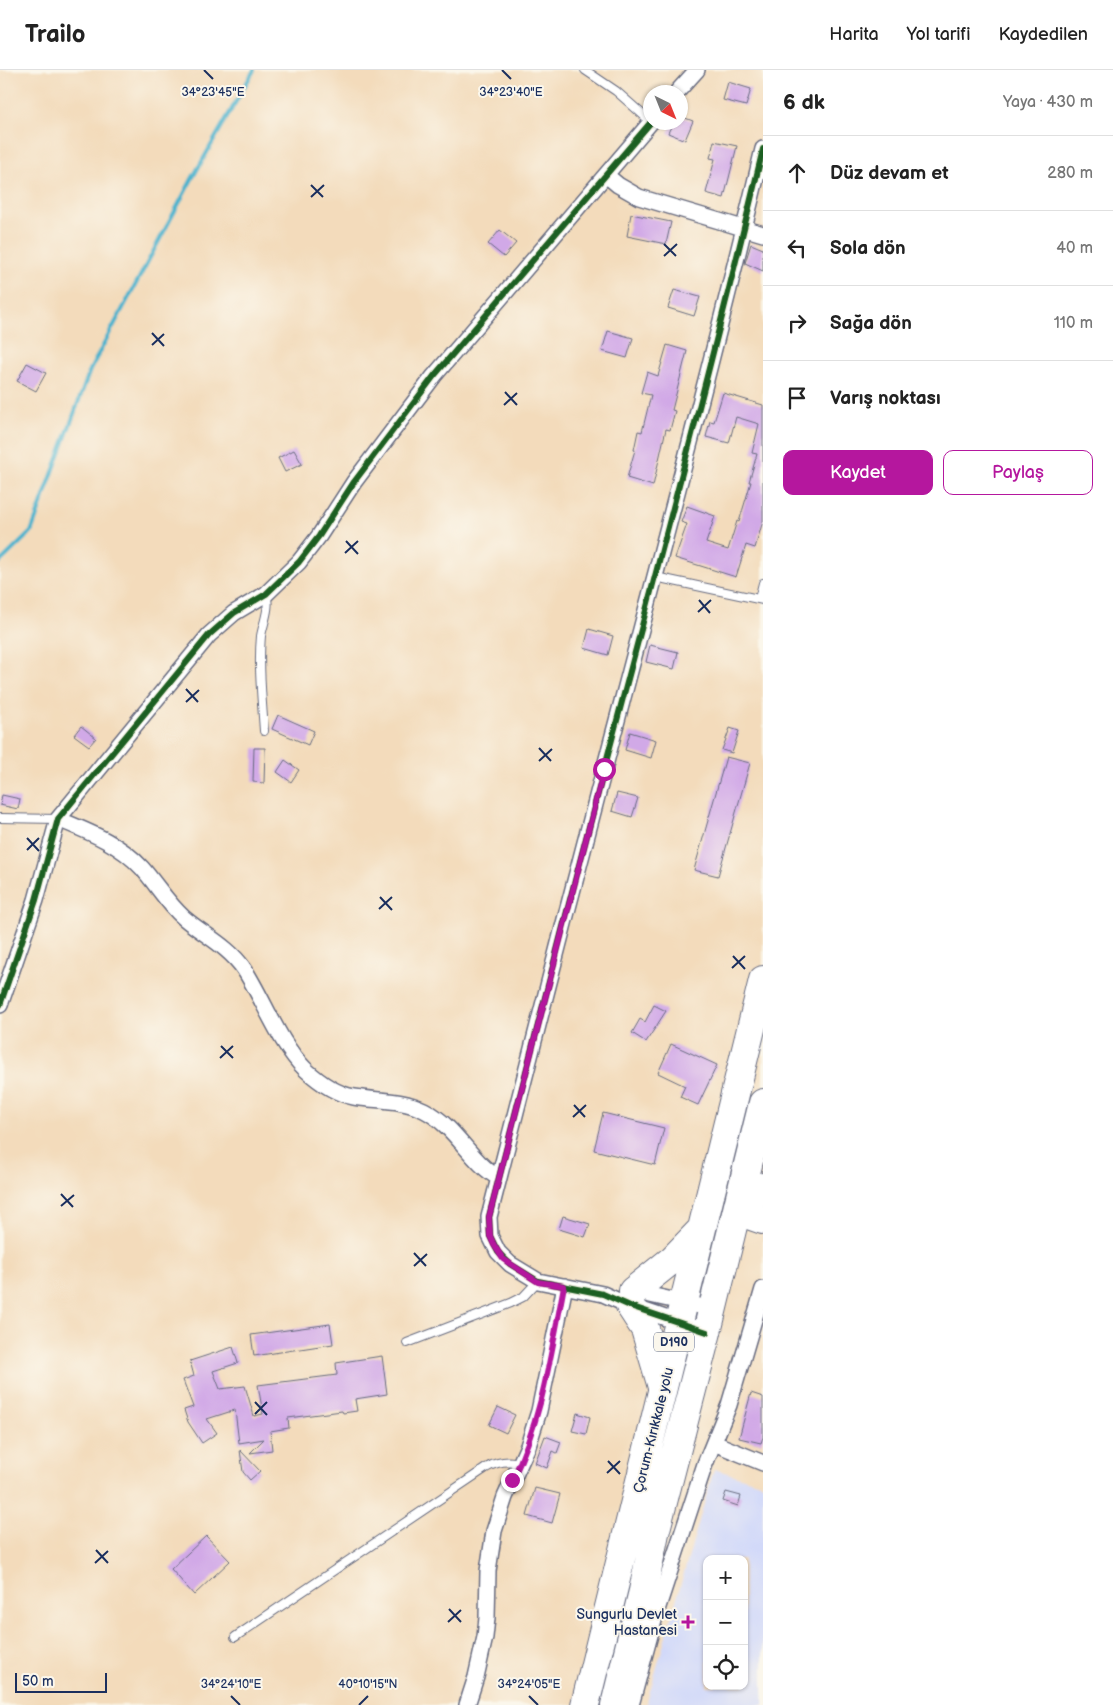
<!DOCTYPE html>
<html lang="tr">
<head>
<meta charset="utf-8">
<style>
  :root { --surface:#fff; --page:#f2f2f2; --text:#222; --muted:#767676; --line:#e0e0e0; --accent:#b5179e }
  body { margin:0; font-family:"Balsamiq Sans",sans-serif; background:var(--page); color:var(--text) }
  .controls { position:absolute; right:15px; bottom:15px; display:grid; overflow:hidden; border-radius:10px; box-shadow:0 1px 4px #0004 }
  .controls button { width:45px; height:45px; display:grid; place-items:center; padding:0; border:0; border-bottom:1px solid var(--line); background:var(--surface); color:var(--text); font:25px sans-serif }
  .compass { position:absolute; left:643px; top:15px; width:45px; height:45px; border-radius:50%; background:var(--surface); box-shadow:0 1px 4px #0004; rotate:137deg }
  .scale { position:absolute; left:15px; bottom:12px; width:92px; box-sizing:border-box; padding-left:5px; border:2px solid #1b2f5e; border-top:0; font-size:14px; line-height:18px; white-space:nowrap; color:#1b2f5e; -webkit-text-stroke:4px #fbf7ec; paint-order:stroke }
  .stop { position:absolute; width:15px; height:15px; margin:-11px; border:4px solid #b5179e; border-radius:50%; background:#fff }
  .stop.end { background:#b5179e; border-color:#fff; box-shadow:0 1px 5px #0008 }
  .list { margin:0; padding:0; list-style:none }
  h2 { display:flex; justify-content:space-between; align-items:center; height:65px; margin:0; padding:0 20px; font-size:21px }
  h2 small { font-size:16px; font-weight:400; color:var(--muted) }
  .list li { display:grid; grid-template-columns:32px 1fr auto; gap:15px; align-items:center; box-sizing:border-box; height:75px; padding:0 20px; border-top:1px solid var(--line) }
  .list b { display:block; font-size:19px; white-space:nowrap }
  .list em { font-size:16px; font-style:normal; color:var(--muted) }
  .actions { display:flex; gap:10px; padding:15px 20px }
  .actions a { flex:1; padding:11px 0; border:1px solid var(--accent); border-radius:10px; text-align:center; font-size:18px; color:var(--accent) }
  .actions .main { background:var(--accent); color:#fff }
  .icon { flex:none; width:28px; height:28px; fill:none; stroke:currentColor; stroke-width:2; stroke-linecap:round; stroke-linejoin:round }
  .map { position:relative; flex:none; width:763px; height:1635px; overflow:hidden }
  header { display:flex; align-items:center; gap:30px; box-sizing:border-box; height:70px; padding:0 25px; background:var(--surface); border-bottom:1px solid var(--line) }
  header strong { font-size:24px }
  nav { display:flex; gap:28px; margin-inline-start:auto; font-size:18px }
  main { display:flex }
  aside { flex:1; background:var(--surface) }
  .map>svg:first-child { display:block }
  .built { fill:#d2d9f9; fill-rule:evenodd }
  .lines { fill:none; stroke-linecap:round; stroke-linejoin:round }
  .stream { stroke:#4eb3cd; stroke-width:4 }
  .building { fill:#d1a9e7 }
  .lane-casing { stroke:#676b7f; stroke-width:10 }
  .street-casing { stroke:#676b7f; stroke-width:18 }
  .highway-casing { stroke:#676b7f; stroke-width:30 }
  .lane { stroke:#fff; stroke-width:8 }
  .street { stroke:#fff; stroke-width:15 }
  .highway { stroke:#fff; stroke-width:28 }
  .cycleway-casing { stroke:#fbf7ec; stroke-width:9 }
  .cycleway { stroke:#1b5e20; stroke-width:6 }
  .route { stroke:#b5179e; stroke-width:6 }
  .ticks { fill:none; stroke:#1b2f5e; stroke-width:2 }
  .poi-dot { fill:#b5179e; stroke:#fbf7ec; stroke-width:2 }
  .labels { text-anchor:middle; stroke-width:4; stroke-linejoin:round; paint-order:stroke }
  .shield { fill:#fbf7ec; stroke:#5e6b89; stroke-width:1 }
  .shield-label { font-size:12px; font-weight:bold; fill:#1b2f5e }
  .street-label { font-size:14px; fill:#1b2f5e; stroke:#fbf7ec }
  .poi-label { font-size:14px; fill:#1b2f5e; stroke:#fbf7ec; text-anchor:end }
  .ticks-label { font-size:12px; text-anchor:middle; fill:#1b2f5e; stroke:#fbf7ec; stroke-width:4; stroke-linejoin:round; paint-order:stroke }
</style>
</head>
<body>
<header>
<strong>Trailo</strong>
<nav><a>Harita</a><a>Yol tarifi</a><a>Kaydedilen</a></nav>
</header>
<main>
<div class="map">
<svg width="763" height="1635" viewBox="0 0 763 1635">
  <rect width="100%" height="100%" fill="#fbf7ec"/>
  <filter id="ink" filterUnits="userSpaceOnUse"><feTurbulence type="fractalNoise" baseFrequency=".02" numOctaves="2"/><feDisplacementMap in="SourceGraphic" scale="10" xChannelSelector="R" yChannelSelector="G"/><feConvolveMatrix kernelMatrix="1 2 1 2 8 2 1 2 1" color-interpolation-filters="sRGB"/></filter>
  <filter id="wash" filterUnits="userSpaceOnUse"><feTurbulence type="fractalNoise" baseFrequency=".0096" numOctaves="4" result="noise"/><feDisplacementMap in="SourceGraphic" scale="20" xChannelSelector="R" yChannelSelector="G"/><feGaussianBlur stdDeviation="1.12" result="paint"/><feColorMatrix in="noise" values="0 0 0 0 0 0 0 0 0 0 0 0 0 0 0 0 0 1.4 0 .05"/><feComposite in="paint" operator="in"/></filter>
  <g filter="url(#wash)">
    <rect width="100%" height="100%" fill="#f3dbbb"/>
    <path class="built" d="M714,1399l49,15v221h-117zM707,1489h37v127h-37z"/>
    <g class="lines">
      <path class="stream" d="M0,492l31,-30 59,-162 103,-193 61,-107"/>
    </g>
    <g id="blocks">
      <path class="building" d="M728,12l23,7 -5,17 -23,-6z
        M680,46l13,5 -8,19 -17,-7 5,-11h7z
        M714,71l23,5 -13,52 -18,-5 9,-34 -5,-1z
        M631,144l40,8 -5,22 -39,-8z
        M500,160l16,13 -12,14 -16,-13z
        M751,174l12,5v22l-18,-8z
        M674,220l26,7 -6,19 -26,-8z
        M608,261l25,7 -6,20 -25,-7z
        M667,275l20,6 -15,59 3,1 -5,19 -4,-1 -13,57 -26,-8 8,-28h-1l4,-19 4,1 9,-37 -10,-2 6,-21 11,4z
        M27,293l19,10 -10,18 -19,-10z
        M723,323l40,12v116l-8,27 -9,-3 -10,32 -61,-19 12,-34 -6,-2 6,-16 28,10 -9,27 22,7 9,-29 2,1 12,-40h-2l8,-28 -5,-1 7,-29 -23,-7 -7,26 -23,-6 4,-16 4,1z
        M294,380l8,14 -17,8 -7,-14z
        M589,559l24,7 -5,19 -24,-7z
        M650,575l28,7 -4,17 -28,-7z
        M278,645l36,16 -6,14 -36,-16z
        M81,656l15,12 -7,8 -15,-11z
        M730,658l9,3 -7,22 -10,-3z
        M630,662l26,8 -5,18 -26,-8z
        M254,678h11l-1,35 -11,-1z
        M726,687l24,6 -32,113 -24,-6z
        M285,690l14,10 -8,12 -14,-10z
        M617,723l21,5 -6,19 -20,-6z
        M2,725l18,4 -2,10 -18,-4z
        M654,935l12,6 -20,31 -14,-9 8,-14 5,3z
        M671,974l46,21 -19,40 -18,-8 5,-11 -27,-13z
        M603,1043l61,15 -9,37 -61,-15z
        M563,1146l27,8 -5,13 -26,-8z
        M330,1254l3,20 -79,12 -3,-21z
        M233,1277l5,16 -25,8 7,18 25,-3 9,30 9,-2 -5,-29 79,-10 -1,-12 46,-7 5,38 -32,5 2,12 -14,2 -1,-2 -54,7 1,10 -19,3 2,19 -22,3 14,-14 -25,4 -4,-33 -28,9 10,14 -15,10 -14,-21 -4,-12 9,-3 -10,-27 11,-4 -4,-15z
        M751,1323l12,4v40l-2,6 -22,-5z
        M498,1337l17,8 -9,18 -17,-8z
        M577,1343l13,4 -4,17 -14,-3z
        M545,1366l16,6 -4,11 -4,-2 -6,17 -12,-5z
        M240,1380l20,21 -10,9 -7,-8z
        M535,1418l25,6 -8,29 -25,-7z
        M726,1422l15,4 -3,10 -15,-5z
        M206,1466l24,25 -36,34 -23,-26z"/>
    </g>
  </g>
  <g filter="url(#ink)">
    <use href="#blocks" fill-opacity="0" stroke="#676b7f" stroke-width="1"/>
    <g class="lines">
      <g class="lane-casing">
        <path id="lane" d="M585,0l31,21 34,30
          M655,507l108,23
          M759,529l4,-16
          M264,661c-2,-31 -6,-64 -3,-95 2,-12 10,-30 5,-42
          M0,748l58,1
          M407,1273l104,-40 12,-6 15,-16
          M235,1567l251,-169c12,-7 22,-8 34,-5"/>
      </g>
      <g class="street-casing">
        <path id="street" d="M677,22l20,-22
          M606,105l12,10 21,12 124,37
          M58,749c31,13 61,24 84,49 15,17 25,35 42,50 20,17 44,28 60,51 20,31 35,74 61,100 13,12 31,25 49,28 23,4 48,2 70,13 33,17 46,52 75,68
          M0,935l36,-105 22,-81 151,-184 25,-22 32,-19 33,-32 20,-26 35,-54 80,-106 217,-254
          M632,1221l81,18
          M707,1262l-77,-26 -27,-12 -65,-13 -28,-17 -12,-12 -8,-16 -1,-19c39,-150 76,-301 116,-451 54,-205 109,-410 158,-617
          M714,1373l49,20
          M467,1635l9,-28 9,-40 2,-19 1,-47 6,-40 11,-34 23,-51 11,-35 26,-125
          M631,1635l25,-92 49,-149 24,-59 34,-116"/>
      </g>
      <g class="highway-casing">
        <path id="highway" d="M763,1117l-26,24 26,9
          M633,1221l40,-32 28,-29
          M630,1236l15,23 17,58
          M585,1635l178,-725
          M615,1635l28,-114 12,-58 52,-201 56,-229"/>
      </g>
      <use href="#lane" class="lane"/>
      <use href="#street" class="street"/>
      <use href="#highway" class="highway"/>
      <g class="cycleway-casing">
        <path id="cycleway" d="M0,935l36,-105 22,-81 151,-184 25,-22 32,-19 33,-32 20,-26 35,-54 80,-106 217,-254
          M707,1262l-77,-26 -27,-12 -65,-13 -28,-17 -12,-12 -8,-16 -1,-19c39,-150 76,-301 116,-451 54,-205 109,-410 158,-617"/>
      </g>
      <use href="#cycleway" class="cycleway"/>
    </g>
  </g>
  <g class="lines" filter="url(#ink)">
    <path class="route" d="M512,1410c30,-60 39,-127 52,-194l-26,-4 -35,-23 -9,-14 -4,-9 -1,-19 115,-448"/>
  </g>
  <path class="ticks" d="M204,0l9,9M502,0l9,9M311,115l12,12M311,127l13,-12M664,174l12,12M664,186l13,-12M152,263l12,13M152,275l12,-11M505,322l12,13M504,335l13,-12M346,471l12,13M345,483l13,-12M699,530l11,13M698,542l13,-12M186,619l12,13M186,632l13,-12M539,678l12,13M539,691l13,-12M27,768l12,13M27,780l12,-12M380,827l12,13M379,839l13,-12M733,886l12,13M732,898l13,-12M221,976l12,12M220,988l13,-12M574,1035l11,12M573,1047l13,-12M61,1124l12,13M61,1136l13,-11M414,1183l12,13M414,1196l13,-12M255,1332l12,13M255,1344l12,-12M608,1391l12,13M607,1403l13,-12M96,1480l12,13M95,1493l13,-12M449,1539l12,13M448,1552l13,-12M231,1626l9,9M529,1626l9,9M359,1635l9,-9"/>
  <path class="poi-dot" d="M685.5 1544.5h5v5h5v5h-5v5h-5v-5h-5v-5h5z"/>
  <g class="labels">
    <rect class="shield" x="654" y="1262.5" width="40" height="19" rx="4"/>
    <g class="shield-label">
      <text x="674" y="1276">D190</text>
    </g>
    <g class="street-label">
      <text transform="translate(653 1360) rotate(-76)" y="5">Çorum-Kırıkkale yolu</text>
    </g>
    <g class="poi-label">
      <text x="677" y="1549">Sungurlu Devlet<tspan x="677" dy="16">Hastanesi</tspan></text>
    </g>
  </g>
  <g class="ticks-label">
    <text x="213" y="26">34°23'45"E</text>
    <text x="511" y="26">34°23'40"E</text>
    <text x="231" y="1618">34°24'10"E</text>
    <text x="529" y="1618">34°24'05"E</text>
    <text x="368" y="1618">40°10'15"N</text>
  </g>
</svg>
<div class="controls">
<button>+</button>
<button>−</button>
<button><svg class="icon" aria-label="locate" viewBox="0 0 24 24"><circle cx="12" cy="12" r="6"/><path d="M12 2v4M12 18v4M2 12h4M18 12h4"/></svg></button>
</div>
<svg class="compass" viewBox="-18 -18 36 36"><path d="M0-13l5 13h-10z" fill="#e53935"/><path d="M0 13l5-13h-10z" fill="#767676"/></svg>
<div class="scale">50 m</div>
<div class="stop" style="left:604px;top:699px"></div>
<div class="stop end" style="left:512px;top:1410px"></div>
</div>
<aside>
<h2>6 dk<small>Yaya · 430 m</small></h2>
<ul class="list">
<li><svg class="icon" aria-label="ahead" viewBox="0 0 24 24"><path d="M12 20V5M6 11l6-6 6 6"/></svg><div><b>Düz devam et</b></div><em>280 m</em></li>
<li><svg class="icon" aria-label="left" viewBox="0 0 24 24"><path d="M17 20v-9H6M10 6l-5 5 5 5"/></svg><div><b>Sola dön</b></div><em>40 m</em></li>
<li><svg class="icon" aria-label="right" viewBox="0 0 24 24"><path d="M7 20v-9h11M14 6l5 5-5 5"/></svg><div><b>Sağa dön</b></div><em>110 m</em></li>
<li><svg class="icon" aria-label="arrive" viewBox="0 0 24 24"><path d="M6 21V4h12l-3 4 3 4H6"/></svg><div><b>Varış noktası</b></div></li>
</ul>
<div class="actions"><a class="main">Kaydet</a><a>Paylaş</a></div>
</aside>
</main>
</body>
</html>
